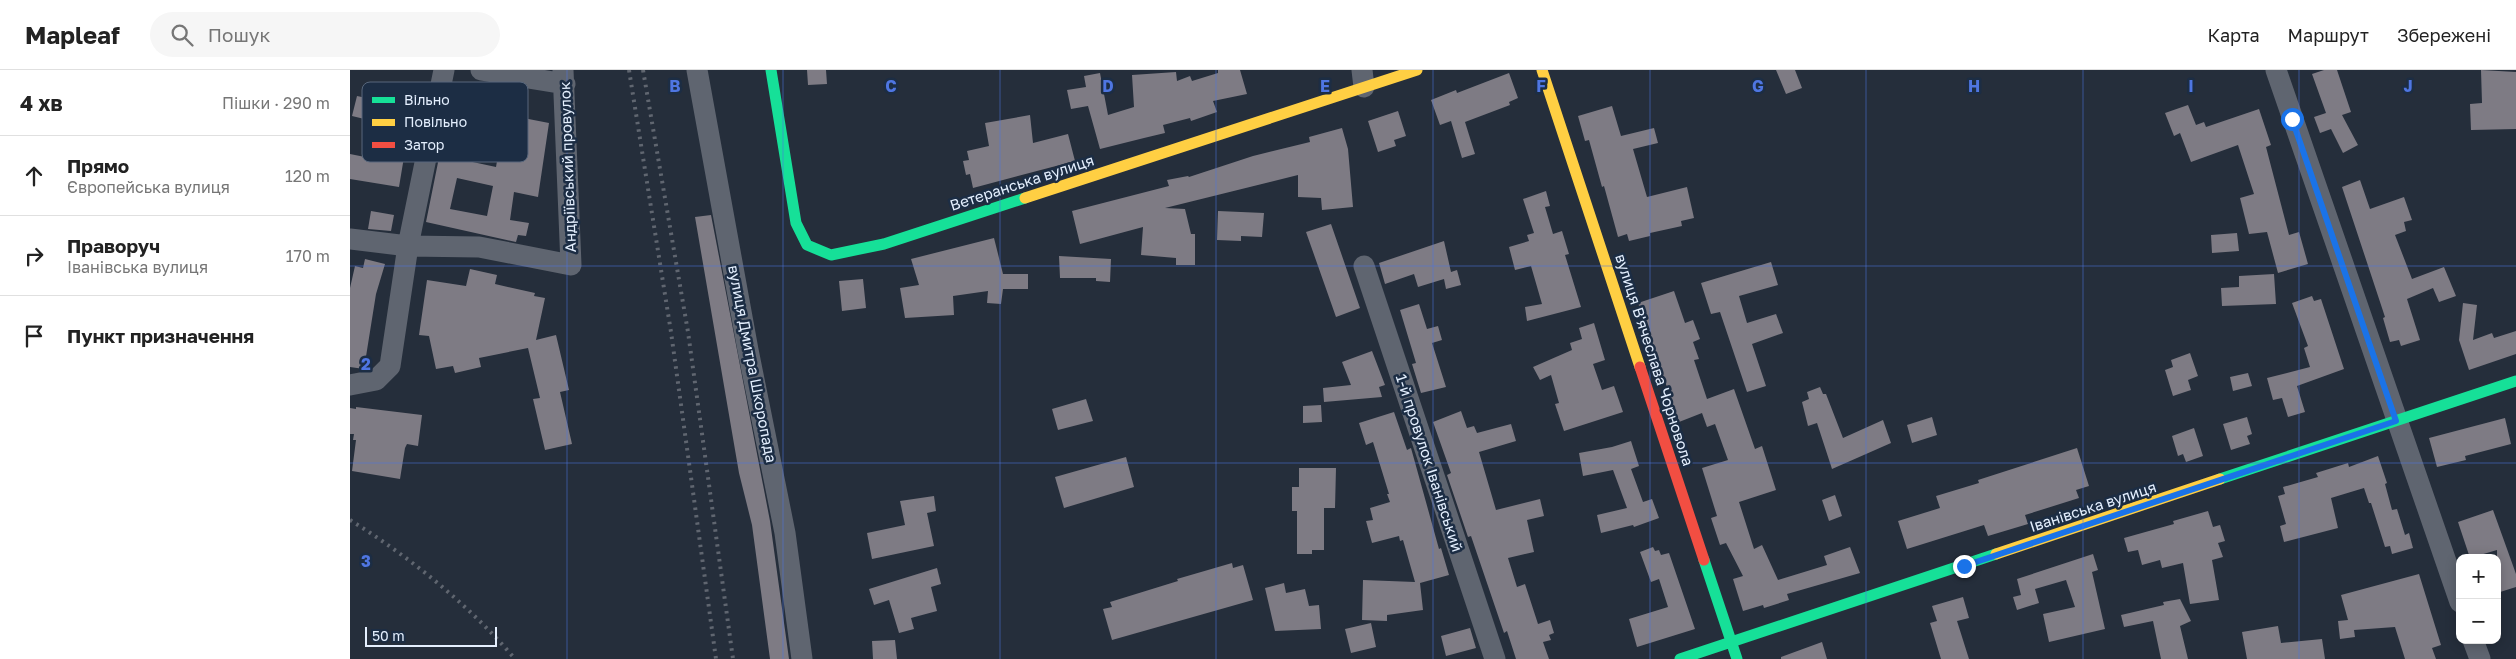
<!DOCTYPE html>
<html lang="uk">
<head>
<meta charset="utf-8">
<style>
  :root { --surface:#fff; --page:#f6f6f6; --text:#222; --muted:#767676; --line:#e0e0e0 }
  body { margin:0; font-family:"Golos Text",sans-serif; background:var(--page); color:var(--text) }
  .controls { position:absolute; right:15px; bottom:15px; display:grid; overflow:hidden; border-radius:10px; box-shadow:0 2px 12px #0003 }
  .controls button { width:45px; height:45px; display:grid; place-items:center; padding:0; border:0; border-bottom:1px solid var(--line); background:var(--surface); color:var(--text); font:25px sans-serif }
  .scale { position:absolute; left:15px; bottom:12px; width:132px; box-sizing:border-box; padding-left:5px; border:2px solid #e4effe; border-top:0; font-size:14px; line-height:18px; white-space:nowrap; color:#e4effe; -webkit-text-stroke:4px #1c2d44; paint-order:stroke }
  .stop { position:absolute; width:15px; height:15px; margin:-11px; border:4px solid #1a73e8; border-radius:50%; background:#fff }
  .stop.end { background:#1a73e8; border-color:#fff; box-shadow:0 1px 5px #0008 }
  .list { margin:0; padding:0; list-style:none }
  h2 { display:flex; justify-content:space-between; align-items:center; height:65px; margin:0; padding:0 20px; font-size:21px }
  h2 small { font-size:16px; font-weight:400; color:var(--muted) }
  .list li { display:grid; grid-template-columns:32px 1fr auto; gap:15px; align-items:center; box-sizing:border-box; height:80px; padding:0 20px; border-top:1px solid var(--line) }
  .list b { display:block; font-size:19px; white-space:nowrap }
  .list p { margin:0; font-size:16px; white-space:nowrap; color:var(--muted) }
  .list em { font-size:16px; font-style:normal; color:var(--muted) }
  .icon { flex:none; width:28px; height:28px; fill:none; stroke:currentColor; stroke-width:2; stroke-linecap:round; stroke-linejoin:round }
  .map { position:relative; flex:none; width:2166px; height:589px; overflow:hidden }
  header { display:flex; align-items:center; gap:30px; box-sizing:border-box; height:70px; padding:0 25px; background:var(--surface); border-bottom:1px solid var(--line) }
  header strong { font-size:24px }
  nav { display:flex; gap:28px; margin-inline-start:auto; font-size:18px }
  .search { width:350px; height:45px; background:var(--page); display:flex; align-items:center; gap:12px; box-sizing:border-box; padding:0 18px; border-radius:28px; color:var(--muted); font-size:19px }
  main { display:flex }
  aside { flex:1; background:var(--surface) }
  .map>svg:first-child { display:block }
  .building { fill:#7e7b84; fill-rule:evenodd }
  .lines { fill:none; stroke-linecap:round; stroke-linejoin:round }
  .street { stroke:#5f6570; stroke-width:21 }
  .fast { stroke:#16e098; stroke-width:11 }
  .slow { stroke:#ffcf43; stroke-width:11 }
  .jam { stroke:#f24e42; stroke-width:11 }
  .rail { stroke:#606670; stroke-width:4; stroke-dasharray:2.5 5; stroke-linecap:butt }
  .route { stroke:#1a73e8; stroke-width:6 }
  .grid { fill:none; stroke:#4f76e2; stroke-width:1; stroke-opacity:0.55 }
  .labels { text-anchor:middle; stroke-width:5; stroke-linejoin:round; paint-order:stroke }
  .street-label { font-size:15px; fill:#e4effe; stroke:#1c2d44 }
  .key { fill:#1c2d44; stroke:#58677c; stroke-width:1 }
  .key-label { font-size:14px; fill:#e4effe }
  .grid-label { font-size:16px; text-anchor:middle; font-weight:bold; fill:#4f76e2; stroke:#1c2d44; stroke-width:5; stroke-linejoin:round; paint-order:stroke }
</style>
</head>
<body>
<header>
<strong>Mapleaf</strong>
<div class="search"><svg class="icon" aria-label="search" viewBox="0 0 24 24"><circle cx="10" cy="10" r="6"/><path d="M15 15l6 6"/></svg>Пошук</div>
<nav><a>Карта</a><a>Маршрут</a><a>Збережені</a></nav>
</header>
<main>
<aside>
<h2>4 хв<small>Пішки · 290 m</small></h2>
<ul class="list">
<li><svg class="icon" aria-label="ahead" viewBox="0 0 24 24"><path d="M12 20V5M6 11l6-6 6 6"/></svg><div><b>Прямо</b><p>Європейська вулиця</p></div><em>120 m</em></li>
<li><svg class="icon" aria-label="right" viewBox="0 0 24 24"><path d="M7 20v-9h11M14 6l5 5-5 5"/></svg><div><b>Праворуч</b><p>Іванівська вулиця</p></div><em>170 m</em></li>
<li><svg class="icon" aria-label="arrive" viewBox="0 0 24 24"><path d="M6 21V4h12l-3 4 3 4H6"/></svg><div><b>Пункт призначення</b></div></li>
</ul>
</aside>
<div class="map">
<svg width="2166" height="589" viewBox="0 0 2166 589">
  <rect width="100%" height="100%" fill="#252e3b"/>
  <path class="building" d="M457,0h19l1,14 -19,1z
    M868,0h22l7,24 -34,7 4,11 -26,9 -1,-3 -27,7 2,8 -21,5 -44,11 -12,-43 -17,3 -4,-19 19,-3 -2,-11 16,-3 8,42 26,-8 -2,-32 44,-3 1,9 13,-5 2,5 26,-8z
    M1426,0h19l7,18 -16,6z
    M1974,0h13l14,42 -9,3 16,30 -15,8 -12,-24 -11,4 -6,-16 12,-4 -14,-39z
    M2131,0l35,2v57l-45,1 -1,-26 12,-1z
    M1159,3l9,25 -9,4 1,3 -45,17 10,32 -13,4 -11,-37 -11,4 -9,-25 25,-10 1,3z
    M7,26l33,7 -5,21 -33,-8z
    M101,28l15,3 -1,4 27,7 57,11 -11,74 -24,-5 -4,28 19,3 -3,13 -8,-1 -2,7 -90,-20zM125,56l27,6 -6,35 -28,-6zM107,108l36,8 -6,30 -37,-7z
    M1838,35l8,20 8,-3 2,5 53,-18 12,36 -5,2 23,88 10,-3 9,32 -30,9 -11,-41 -18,2 -9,-36 14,-4 -16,-49 -47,17 -11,-29 -6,3 -9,-23z
    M1262,36l9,30 33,-8 4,15 -25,6 14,48 40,-10 7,31 -13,3 1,5 -32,7v3l-21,5 -2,-7 -9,3 -14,-51 -2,1 -13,-47 -4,1 -7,-25z
    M1048,41l8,25 -12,4 2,6 -18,6 -10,-31z
    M680,45l3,28 35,-9 7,27 -102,27 -3,-14 -4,1 -3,-14 6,-1 -2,-9 22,-5 -4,-23z
    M992,58l6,21 5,58 -31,3 -1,-12 -23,-1v-22l-133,33 20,1 6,25h4v31h-19v-7l-35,-3 2,-28 -63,17 -8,-33 97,-25 -2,-6 21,-4 1,1 64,-21 57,-14 -1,-5z
    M32,79l15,3 -1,4 8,1 -5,30 -49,-8v-25l30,6z
    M2010,110l10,29 34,-12 8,23 -8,2 2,9 -11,4 17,44 32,-12 12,29 -17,6 -6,-14 -26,11 13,41 -19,6 -2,-6 -9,2 -7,-24 2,-1 -43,-130z
    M1196,121l4,15 -5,1 8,27 9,-3 7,23 -4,1 16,52 -54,14 -2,-14 17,-3 -11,-38 -16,4 -6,-23 20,-6 -2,-6 7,-2 -11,-34z
    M21,141l23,4 -3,16 -23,-2z
    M868,141l46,2 -2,24 -21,-1v5l-24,-1z
    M361,145l59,306 19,138h-19l-18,-134 -13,-52 -44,-256z
    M981,154l29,84 -24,9 -30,-85z
    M1887,163l2,18 -27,2 -1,-18z
    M644,168l9,36h25v15h-25l-2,15 -14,-1 1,-12 -35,5 1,19 -49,3 -5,-30 19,-3 -8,-26z
    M1094,171l7,31 6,-2 4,15 -15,4 -2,-10 -26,8 -4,-13 -29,10 -6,-21z
    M709,186l52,3 -1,23 -14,-1v-3h-36z
    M15,189l20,5 -9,30 -12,75 -14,-2v-79l5,-22 8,2z
    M1421,192l7,23 -39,11 8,27 29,-9 7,19 -31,11 14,42 -19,6 -27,-80 -9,2 -10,-31z
    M120,199l27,6 -2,9 40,9 -1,3 11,2 -9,42 20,-5 13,55 -9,2 12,52 -27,6 -12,-51 7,-1 -12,-50 -49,10 2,9 -26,6 -2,-7 -17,3 -7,-33 -10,-1 8,-55 39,6z
    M1924,204l2,30 -54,2 -1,-18 18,-1v-11z
    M513,209l3,29 -24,3 -3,-30z
    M1324,221l11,32 8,-3 7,19 -7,3 6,17 -5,1 13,39 27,-10 21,60 7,-3 14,44 -37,12 15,47 8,-4 16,35 49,-15 -3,-9 26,-9 10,26 -73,21 2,6 -25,8 -1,-3 -20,6 -10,-32 10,-3 -17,-33 -6,2 -9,-27 6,-2 -15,-48 26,-8 -13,-36 -8,3 -5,-14 -23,9 -41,-119z
    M1962,226l2,5 7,-2 23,70 -47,17 8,26 -17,5 -6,-19 -9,2 -6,-22 43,-11 -6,-19 4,-2 -16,-43z
    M2113,233l14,2 -4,35 19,-7 2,5 22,-7v23l-47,16 -10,-30z
    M1069,234l8,25 11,-3 4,14 -10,3 14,44 -25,6 -9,-29 4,-1 -16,-53z
    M1244,253l11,37 -12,4 9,26 12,-4 9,26 -59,19 -9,-27 4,-1 -8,-28 -11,5 -7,-13 39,-17 -2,-7 12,-4 -3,-11z
    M1022,281l13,34 -6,2 3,10 -58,5 -1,-14 28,-3 -9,-23z
    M1840,283l8,23 -10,4 3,10 -18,6 -8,-26 8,-3 -2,-7z
    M1898,303l4,13 -19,5 -3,-14z
    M1470,317l3,7h3l17,44 40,-18 8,23 -59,26 -15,-46 -9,3 -6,-24 7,-3 -2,-7z
    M736,329l7,22 -35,9 -6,-21z
    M971,335l1,17 -19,1v-17z
    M6,337l66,8 -4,31 -11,-2 -2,4 -5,31 -48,-8 4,-31h-3l1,-6h-4v-26l6,1z
    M1111,341l6,17 7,-2 3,7 34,-9 5,17 -37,11 17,58 44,-11 4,17 -17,4 7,32 -26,6 9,29 8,-3 13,40 12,-4 4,13 -5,2 2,5 -8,2 6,17h-33l-9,-28 -3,2 -33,-97 -3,1 -21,-62 4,-2 -18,-51z
    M1044,342l13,38 4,-2 28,101 2,-1 8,27 -29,8 3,27 -36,5v6l-25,-1 1,-40 52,2 -12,-42 -3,1 -1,-5 -27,7 -6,-22 7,-1 -3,-12 20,-6 -3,-8h2l-16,-52 -7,3 -7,-22z
    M1582,347l5,18 -25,8 -5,-18z
    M1897,347l5,17 -5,2 3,8 -19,6 -8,-26z
    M2155,348l6,26 -46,12 1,4 -29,7 -8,-29z
    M1844,358l9,28 -17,6 -3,-8 -5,2 -6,-20z
    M1281,371l8,25 -8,3 12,33 9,-3 7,19 -25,9 -1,-2 -32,8 -4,-18 30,-7 -14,-38 -30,6 -4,-23 33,-6z
    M1727,378l12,38 -13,4 3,8 -54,17 3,9 -40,12 -4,-11 -77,24 -9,-28 42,-13 -4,-12 43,-13 -1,-3z
    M2028,386l9,27 -2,1 7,26 5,-1 8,26 4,-2 4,15 -21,6 -2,-8 -5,1 -14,-44h-2l-5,-15 -33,10 7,30 -54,14 -4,-16 6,-2 -8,-28 7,-2 -2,-7 35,-10 -2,-4 32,-10 1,4z
    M776,387l8,30 -70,21 -9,-31z
    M949,398h37l-1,40h-11v42h-12v4h-15v-43h-5v-24h7z
    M1485,425l7,21 -13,5 -7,-21z
    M584,426l2,15 -9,2 7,33 -62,13 -5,-26 38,-8 -5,-24z
    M2143,440l23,64v13l-19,6v-43l-27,8 -12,-36z
    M1858,441l5,16 7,-2 5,16 -7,2 5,14 -11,3 7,40 -29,4 -7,-41 -21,5 -2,-8 -18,5 -4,-15 -10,2 -4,-14 50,-14 -1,-3z
    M1303,477l2,4 4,-1 2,5 8,-2 26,76 -58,18 -8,-28 39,-12 -9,-28 -8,3 -11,-30z
    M1743,484l5,16 -6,2 13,57 -56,13 -6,-28 32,-7 -9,-27 -31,9 4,14 -22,7 -4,-13 8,-2 -4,-16z
    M882,493l1,5 10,-3 10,35 -141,40 -9,-31 9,-2 -2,-5 68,-21 -1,-2z
    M587,498l4,16 -10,3 6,24 -26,7 3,11 -15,4 -10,-33 -15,5 -5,-16z
    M2069,504l22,71 -9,3 4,11h-31l-10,-32 -41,3 1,7 -15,2 -2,-18 10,-1 -7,-25z
    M934,513l2,10 19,-4 4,17 10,-1 2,24 -46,2 -10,-43z
    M1613,527l6,21 -12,3 12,38h-28l-11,-36 7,-2 -5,-15z
    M1830,529l11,22 -11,5 8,33h-27l-8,-38 -29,6 -3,-12 43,-10 -1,-3z
    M1021,553l5,24 -25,6 -6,-24z
    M1928,556l3,17 41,-4 3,20h-78l-5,-27z
    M1120,558l6,20 -30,8 -5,-20z
    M545,570l2,19h-24l-1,-18z
    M1472,572l5,17h-46v-2z"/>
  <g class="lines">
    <path class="street" d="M131,0l84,14
      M347,0l51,280 37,183 17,126
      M1012,0l2,17
      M1926,0l184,532
      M0,169l58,7 71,1 92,18 -8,-195
      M1014,196l131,393
      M0,315l26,-5 14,-14 18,-120 36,-176
      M2123,570l7,19"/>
    <path class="fast" d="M421,0l25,153 11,22 24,10 53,-11 141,-46
      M1870,409l296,-98
      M1354,490l33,99
      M1330,589l316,-105"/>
    <path class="slow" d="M1192,0l98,297
      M675,128l392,-128
      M1646,484l224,-75"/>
    <path class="jam" d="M1290,297l64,193"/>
    <path class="rail" d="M279,0l42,262 45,327
      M293,0l45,262 45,327
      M0,450c61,38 118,84 165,139"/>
  </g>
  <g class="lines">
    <path class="route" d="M1614,496l432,-145 -104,-302"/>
  </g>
  <path class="grid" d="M217,0v589M433,0v589M650,0v589M866,0v589M1083,0v589M1300,0v589M1516,0v589M1733,0v589M1949,0v589M0,196h2166M0,393h2166"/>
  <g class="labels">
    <g class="street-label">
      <text transform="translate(218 97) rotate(-92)" y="5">Андріївський провулок</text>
      <text transform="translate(672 113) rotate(-18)" y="5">Ветеранська вулиця</text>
      <text transform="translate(1304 290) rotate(72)" y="5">вулиця В'ячеслава Чорновола</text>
      <text transform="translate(402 294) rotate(79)" y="5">вулиця Дмитра Шкоропада</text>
      <text transform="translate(1079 393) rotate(72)" y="5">1-й провулок Іванівський</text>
      <text transform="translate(1743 437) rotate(-18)" y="5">Іванівська вулиця</text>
    </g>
  </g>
  <rect x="12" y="12" width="166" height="80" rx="8" class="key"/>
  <rect x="22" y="27" width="23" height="6" fill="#16e098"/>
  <rect x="22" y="49" width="23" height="7" fill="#ffcf43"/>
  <rect x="22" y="72" width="23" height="6" fill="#f24e42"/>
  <g class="key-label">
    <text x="54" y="35">Вільно</text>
    <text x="54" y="57">Повільно</text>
    <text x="54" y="80">Затор</text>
  </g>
  <g class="grid-label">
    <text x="325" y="22">B</text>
    <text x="541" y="22">C</text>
    <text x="758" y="22">D</text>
    <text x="975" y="22">E</text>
    <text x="1191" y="22">F</text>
    <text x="1408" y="22">G</text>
    <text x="1624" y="22">H</text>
    <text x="1841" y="22">I</text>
    <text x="2058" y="22">J</text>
    <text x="16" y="300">2</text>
    <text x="16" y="497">3</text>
  </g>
</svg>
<div class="controls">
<button>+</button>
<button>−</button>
</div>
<div class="scale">50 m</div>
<div class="stop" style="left:1942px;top:49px"></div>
<div class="stop end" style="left:1614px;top:496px"></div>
</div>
</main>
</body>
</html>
